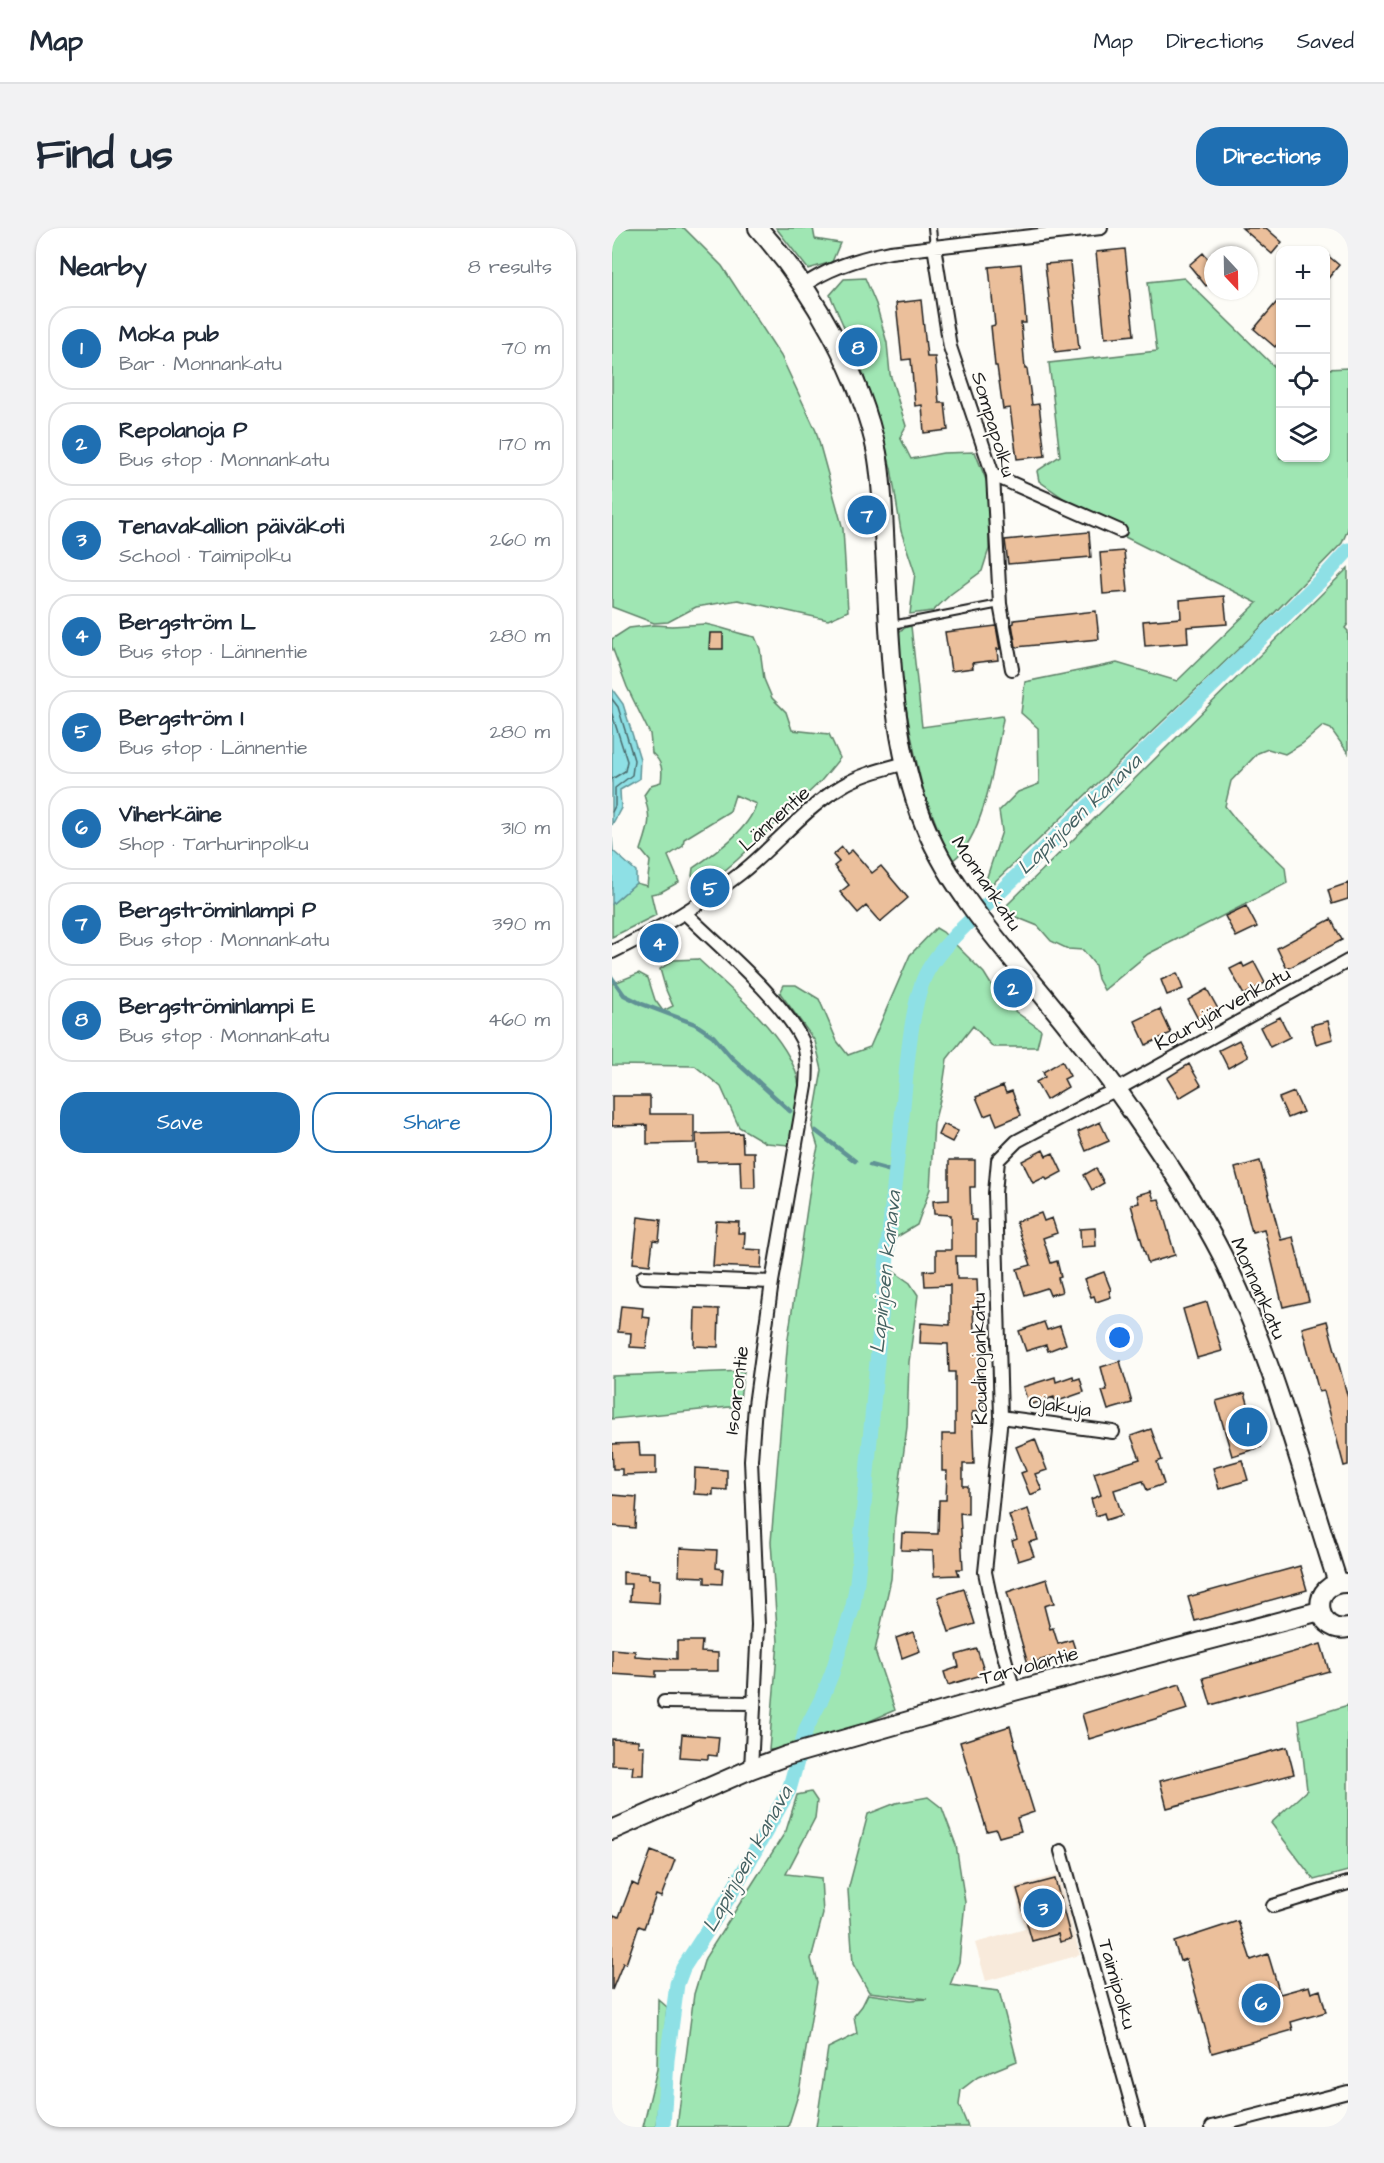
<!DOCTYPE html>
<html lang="en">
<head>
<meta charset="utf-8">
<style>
  :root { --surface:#fff; --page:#f2f2f3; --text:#1f2937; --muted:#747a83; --line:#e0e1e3; --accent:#1f6fb2 }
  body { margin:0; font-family:"Architects Daughter",sans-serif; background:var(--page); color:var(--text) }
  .controls { position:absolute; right:18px; top:18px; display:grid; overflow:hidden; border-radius:12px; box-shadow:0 2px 4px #0004 }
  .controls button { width:54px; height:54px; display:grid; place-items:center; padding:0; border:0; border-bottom:2px solid var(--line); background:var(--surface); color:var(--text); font:30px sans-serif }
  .compass { position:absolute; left:592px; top:18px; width:54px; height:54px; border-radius:50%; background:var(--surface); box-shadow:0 2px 4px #0004; rotate:158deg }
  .you { position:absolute; left:508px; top:1110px; width:21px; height:21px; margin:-15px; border:4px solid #fff; border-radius:50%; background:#1a73e8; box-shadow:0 0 0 9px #1a73e833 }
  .badge { display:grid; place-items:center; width:39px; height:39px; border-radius:50%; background:var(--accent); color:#fff; font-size:20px; font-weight:700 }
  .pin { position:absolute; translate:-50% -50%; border:3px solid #fff; box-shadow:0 2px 6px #0006 }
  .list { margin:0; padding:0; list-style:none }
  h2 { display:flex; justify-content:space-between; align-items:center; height:78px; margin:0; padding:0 24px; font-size:26px }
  h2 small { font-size:20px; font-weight:400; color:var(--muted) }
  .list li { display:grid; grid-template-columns:39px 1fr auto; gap:18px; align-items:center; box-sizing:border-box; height:84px; margin:0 12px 12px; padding:0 12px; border:2px solid var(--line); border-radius:24px }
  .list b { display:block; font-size:22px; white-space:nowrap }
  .list p { margin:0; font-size:20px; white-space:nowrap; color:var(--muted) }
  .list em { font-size:20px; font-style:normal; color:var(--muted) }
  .actions { display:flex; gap:12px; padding:18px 24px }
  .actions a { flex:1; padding:14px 0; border:2px solid var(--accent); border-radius:24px; text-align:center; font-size:21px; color:var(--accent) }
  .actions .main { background:var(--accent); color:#fff }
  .icon { flex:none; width:33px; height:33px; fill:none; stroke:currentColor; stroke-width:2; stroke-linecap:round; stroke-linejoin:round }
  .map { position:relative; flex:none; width:736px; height:1899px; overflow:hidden; border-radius:24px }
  header { display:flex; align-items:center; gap:36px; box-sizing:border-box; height:84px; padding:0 30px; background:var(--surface); border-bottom:2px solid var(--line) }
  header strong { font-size:28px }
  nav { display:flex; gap:33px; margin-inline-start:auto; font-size:21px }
  .intro { display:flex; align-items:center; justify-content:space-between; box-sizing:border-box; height:144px; padding:0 36px }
  h1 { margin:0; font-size:42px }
  .button { padding:15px 27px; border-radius:24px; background:var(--accent); color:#fff; font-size:21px; font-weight:700 }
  main { display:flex; gap:36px; padding:0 36px }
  aside { flex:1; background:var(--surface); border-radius:24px; box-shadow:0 2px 4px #0004 }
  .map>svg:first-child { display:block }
  .built { fill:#f8eadb }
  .green { fill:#9fe6b3; stroke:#5e8168; stroke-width:1.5 }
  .water { fill:#8ee0e5; stroke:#609295; stroke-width:1.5 }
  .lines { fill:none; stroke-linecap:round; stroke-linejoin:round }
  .shore { stroke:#4a6a6c; stroke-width:1.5 }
  .stream { stroke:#609295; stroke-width:4.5 }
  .canal { stroke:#8ee0e5; stroke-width:15 }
  .building { fill:#ebbf9b; stroke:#1c1c1c; stroke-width:1.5 }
  .lane-casing { stroke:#1c1c1c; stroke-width:10 }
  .street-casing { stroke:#1c1c1c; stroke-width:16 }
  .secondary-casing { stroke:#1c1c1c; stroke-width:22 }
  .lane { stroke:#fdfcf7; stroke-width:6 }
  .street { stroke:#fdfcf7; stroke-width:12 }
  .secondary { stroke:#fdfcf7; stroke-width:18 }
  .labels { text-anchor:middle; stroke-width:4.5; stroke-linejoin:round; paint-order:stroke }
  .street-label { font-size:20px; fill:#1c1c1c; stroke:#fdfcf7 }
  .water-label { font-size:21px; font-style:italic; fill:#446162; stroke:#fdfcf7 }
</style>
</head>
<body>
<header>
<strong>Map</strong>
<nav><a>Map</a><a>Directions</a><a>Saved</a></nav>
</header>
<div class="intro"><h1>Find us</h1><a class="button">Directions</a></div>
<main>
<aside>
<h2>Nearby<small>8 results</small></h2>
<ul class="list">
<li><span class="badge">1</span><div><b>Moka pub</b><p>Bar · Monnankatu</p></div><em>70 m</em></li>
<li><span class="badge">2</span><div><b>Repolanoja P</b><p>Bus stop · Monnankatu</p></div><em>170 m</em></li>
<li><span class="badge">3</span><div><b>Tenavakallion päiväkoti</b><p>School · Taimipolku</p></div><em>260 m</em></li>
<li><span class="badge">4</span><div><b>Bergström L</b><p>Bus stop · Lännentie</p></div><em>280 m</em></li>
<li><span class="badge">5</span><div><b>Bergström I</b><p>Bus stop · Lännentie</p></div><em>280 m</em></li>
<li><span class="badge">6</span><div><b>Viherkäine</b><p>Shop · Tarhurinpolku</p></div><em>310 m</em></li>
<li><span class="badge">7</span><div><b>Bergströminlampi P</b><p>Bus stop · Monnankatu</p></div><em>390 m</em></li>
<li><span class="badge">8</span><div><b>Bergströminlampi E</b><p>Bus stop · Monnankatu</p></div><em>460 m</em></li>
</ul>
<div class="actions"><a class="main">Save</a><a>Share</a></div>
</aside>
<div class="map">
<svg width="736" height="1899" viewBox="0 0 736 1899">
  <rect width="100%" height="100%" fill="#fdfcf7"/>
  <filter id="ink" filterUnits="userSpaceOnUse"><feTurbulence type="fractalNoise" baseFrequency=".0167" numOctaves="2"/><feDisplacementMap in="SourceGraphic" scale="12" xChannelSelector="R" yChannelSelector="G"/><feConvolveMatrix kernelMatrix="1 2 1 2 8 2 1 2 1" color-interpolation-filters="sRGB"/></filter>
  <g filter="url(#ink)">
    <path class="built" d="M446,1647l22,80 -94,26 -11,-38 50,-14 -11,-42z"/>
    <path class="green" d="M0,0h72l38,38 59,90 35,75 27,98 5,82 -20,9 -90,-20 -42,7 -28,15 -14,1 -42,-16z
      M164,0h37l2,11 25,4 -8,19 -24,7z
      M253,50l11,26 11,39 3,31 16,52 -6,11 11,22 32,-6 32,-1 13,33 1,64 -7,22 -31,23 -18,17 -23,3 5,-41 -14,-42 -10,-63 -30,-102 -31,-71 14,-16z
      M572,50l94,92h2v88h46v-89l22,-1v161l-6,14 -89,92 -266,254 -3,-3 18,-55 -3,-20 19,-19 21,-8 -1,-56 -17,-15 4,-31 92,-19 60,18 80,-78 -154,-77 -64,-45 -2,-10 23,-15 -11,-93 108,-12 -9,-69z
      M736,340v56l-3,4 3,3v122l-17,-24 -8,-3 -21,18 -17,10 -17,-5 -10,4 -27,28 -6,25 11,14 49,47 2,16 -139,71 -44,36 -6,-11 -3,-14 -12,-15 -15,-1 -17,-8 -13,-15 -22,-9 -11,-10z
      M93,396c17,3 33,10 50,13l5,12 4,30 8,19 14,14 6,18 37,4 11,24 -19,23 -84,79 -27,23h-10l-8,-7 1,-8c22,-15 56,-38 63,-64l-21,-9 -5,16 -46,28 -1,7 -15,10 11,26 -18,10 -10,2 5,21 -44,22v-33l24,-21 11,3 3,-25 -9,-11c8,-24 11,-30 3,-55l7,-10 10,-3c2,-13 1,-20 -9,-29l-2,-19 -23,-47 -15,-40v-8l17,-11 25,-3 18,1z
      M299,398l11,101 80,-11 1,3c-7,36 -19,120 -50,141l-4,-2c-8,-22 -17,-44 -25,-66 -6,-21 -33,-146 -25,-160 3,-4 8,-5 12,-6z
      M324,700l7,4 41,41 8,13 24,26 25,18 -4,17h-44l-20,-21 -26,33 -5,33 -8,31 -4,66 -13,36 -25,15 -5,27 23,16 8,12 -9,67 -2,65 -12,91 -4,61 -16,72 20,59 -80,35 -46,5 9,-108 -7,-100 17,-204 25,-170 5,-21 -6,-20 10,-57 -7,-29 -35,-48 4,-8h12l23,14 18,42 11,14 22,-8 40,-92z
      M86,731c32,30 96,81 101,127 1,11 -8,46 -10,59l-23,-2 -27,-16 -18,-40 -26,-21 -83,-1v-81l27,-11 9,5 7,22 8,11 10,-5 -7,-16 -6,-21 14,-9z
      M132,1143l-5,35 -127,13v-43z
      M736,1477v166l-34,9 -43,-57 36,-33 -8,-70z
      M199,1564l6,9 -2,17 -29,56 35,4 2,36 -12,45 6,23 -18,110 -11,35h-111l17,-133 11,-36 81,-127 11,-36z
      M316,1569l14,11 14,37 9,57 -6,60 -9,23 49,6 18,70 -39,16 -17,13 -2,15 9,22h-152l12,-79 29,-14 -3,-18 8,-10 6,-12 43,6 16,-1 -58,-7 -16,-28 -5,-74 20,-76 28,-11z
      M46,1771l9,8 -11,120h-13l14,-58z"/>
    <path class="water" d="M0,461l11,15 17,55 -1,20 -19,11 1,18 -9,17z
      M0,609l1,14 23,20v12l-24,21z"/>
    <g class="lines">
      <path class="shore" d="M0,471l6,8 16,53 -2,15 -17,13v18l-3,6
        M0,486l15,47 -2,10 -13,8"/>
      <path class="stream" d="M0,750l12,17 18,9 53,20 18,12 18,21 59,54
        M204,903l39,30
        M258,937l25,7"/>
      <path class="canal" d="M51,1899l4,-67 10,-76 6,-16 46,-71 60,-107 17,-61 16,-31 10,-25 21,-67 4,-24c15,-155 26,-310 45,-465 4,-38 8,-116 26,-147 16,-28 48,-54 71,-77l326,-317 23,-26"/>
    </g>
    <path class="building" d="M630,0h24l16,14 -10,12z
      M513,21l9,86 -29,3 -9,-86z
      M591,25l10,12v15l-7,6 -17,-21z
      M714,26l13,11 -13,16z
      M458,34l9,87 -24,3 -10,-88z
      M409,36l5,59h-5l4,46h2l5,36 7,-1 6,52 -28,3 -7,-51 -7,1 -6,-43h-2l-4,-40 4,-1 -6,-58z
      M669,69v43l-6,7 -21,-18z
      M309,72l6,57h8l4,46h6l3,27 -24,3 -2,-28 -7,1 -4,-47 -9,1 -6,-57z
      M477,304l2,25 -83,7 -3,-24z
      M512,323l4,41 -25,2 -3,-41z
      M612,368l3,28 -40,3 1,16 -43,3 -2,-25 38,-3 -1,-18z
      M484,383l3,28 -83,8 -4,-23 2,-1v-3z
      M384,398l4,23h-3l1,11 -26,3 1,5 -22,3 -6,-39z
      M98,405h13v16h-14z
      M230,619l5,7 5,-4 20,23 9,-7 27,32 -28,24 -14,-16 -8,7 -18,-21 9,-7 -15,-19 5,-4 -6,-7z
      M736,655v16l-16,5 -4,-14z
      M634,678l11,21 -21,10 -11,-21z
      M719,691l11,21 -55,29 -10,-21z
      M642,734l11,21 -21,12 -14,-26 12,-6 2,4z
      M565,745l6,16 -16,6 -6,-15z
      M595,761l11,20 -20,10 -10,-19z
      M548,781l11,24 -25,12 -11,-24z
      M668,789l10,20 -20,10 -10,-20z
      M716,793l5,18 -17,5 -5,-19z
      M627,812l9,17 -20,11 -9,-18z
      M450,833l8,15 -6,3 4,8 -22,13 -10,-18 9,-5 -2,-5z
      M577,836l12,21 -22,13 -12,-20z
      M391,858l3,7 6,-2 9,24 -24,10 -5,-12 -8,3 -8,-19z
      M682,864l9,20 -15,6 -9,-20z
      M0,868h38v18h44v29l-47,1v-19l-35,1z
      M488,894l9,19 -23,10 -8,-19z
      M331,896l15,7 -6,11 -14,-7z
      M130,905l1,19h11l1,36h-14l-1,-27 -43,1 -1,-28z
      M431,922l3,6 7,-3 9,19 -15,8 -2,-3 -12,6 -11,-22z
      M337,932h26v27h-5l1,33h5v36h-20l1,23h20l1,26 -5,1 1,26h6l3,79 -11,1 2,52h-11v22h5v28l-8,-1 3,56h-6l2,6 -25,1 -1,-25 -32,-1 1,-17 36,1 1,-34h7l1,-29h-5v-37h13v-62h-6l-1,-28 -28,-1 1,-20 29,2v-40l-25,1 -1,-15 12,-1v-20h15v-35l-17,-1 -1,-13 16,-1z
      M648,933l21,79 12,-3 16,64 -26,6 -19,-78 -12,3 -17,-64z
      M484,940l8,15 -12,7 -8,-15z
      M539,963l3,9 5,-1 16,56 -27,8 -17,-58 8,-2 -2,-8z
      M429,985l3,8 8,-3 5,15 -14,5 8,25 6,-2 4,16 -3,1 4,14 -12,3 -3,-7 -22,7 -8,-26 14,-4 -15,-43z
      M26,989l23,3 -2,21 -6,-1 -3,25 -17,-2z
      M104,993l23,1 -1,11h7l-1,16 18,1 -1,18 -48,-2z
      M483,1000l1,18 -15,1 -1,-18z
      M492,1044l7,18 -2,1 2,6 -15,5 -2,-6 -3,1 -7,-18z
      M595,1074l15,49 -25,7 -14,-49z
      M9,1078l22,2 -1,9 8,1 -4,30 -16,-1 1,-14 -13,-1z
      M83,1080l24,1 -1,38 -24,-1z
      M715,1093l21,77v67l-4,1 -20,-75 -5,1 -17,-64z
      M432,1094l3,8 13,-4 6,18 -18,7 -2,-6 -20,6 -7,-20z
      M508,1133l12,42 -24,7 -6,-19 5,-1 -6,-23z
      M461,1148l1,4 6,-2 4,14 -29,10 -1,-5 -25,8 -6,-18 32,-10 1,5z
      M633,1165l16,54 -29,9 -16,-55z
      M539,1201l11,31 -5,2 7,22 -17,6 -4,-9 -29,9 8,25 -16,5 -2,-7 -8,3 -5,-17 10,-4 -7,-22 46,-14 -9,-23z
      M423,1211l12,31 -12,4 7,16 -12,5 -9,-22 5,-2 -10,-24z
      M27,1215l1,13h16v18l-34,1v-6h-9l-1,-25z
      M630,1232l6,20 -29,9 -6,-21z
      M83,1240l32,2v20l-14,-1v6l-19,-1z
      M0,1267l25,2 -2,31 -23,-2z
      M416,1281l10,31 -9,2 5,14 -16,5 -6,-20 5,-2 -8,-24z
      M68,1320l37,2 -1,18 7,1 -1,15 -17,-1v-6l-26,-1z
      M688,1338l7,24 -112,31 -7,-24z
      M11,1344l26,2v5l11,1 -1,23 -29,-2 1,-17h-8z
      M435,1351l7,24 -10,3 6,23 3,-1 5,16 14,-4 5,15 -25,7 -1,-5 -23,7 -21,-72z
      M352,1361l11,35 -26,8 -11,-35z
      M301,1404l7,19 -18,7 -6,-20z
      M65,1413h25l-1,11 17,1v18h-62v6l-44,-3v-25l23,2v5l42,3z
      M709,1416l8,27 -118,34 -8,-27z
      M365,1421l8,25 -37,11 -4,-13 15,-5 -3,-12z
      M568,1456l8,25 -99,30 -7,-25z
      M398,1498l10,37 -1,1 15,48 -17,6 4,13 -22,6 -3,-8 -9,2 -27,-89z
      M70,1506l37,3 -2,19 -9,-1v4l-28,-2z
      M0,1511l26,1v6h6l-1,29h-11l1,-9 -21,-1z
      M675,1519l7,27 -127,34 -7,-27z
      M39,1623l24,9 -14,37 -5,-2 -12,33 -5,-2 -13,38 -3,-1 -11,27v-68l2,-7 5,2 13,-34 6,3z
      M443,1651l16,60 -11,3 -2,-8 -26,7 -15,-52z
      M626,1693l13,39 17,-6 12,40 29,-8 2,7 9,-3 6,22 -35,10 2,8 -81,23 -26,-94 -6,2 -6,-19z"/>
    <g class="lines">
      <g class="lane-casing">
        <path id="lane" d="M320,0l2,18
          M280,397l108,-21"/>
      </g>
      <g class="street-casing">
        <path id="street" d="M322,18l16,101 43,128 7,129 12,65
          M191,58c25,-18 57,-28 87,-34l211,-24
          M381,247l127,56
          M74,686c35,34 95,84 116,126 6,15 5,30 4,46l-34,196 -17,123 -4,55 7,165 -7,144
          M0,724c48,-23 87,-46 129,-79 33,-26 65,-66 101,-87 20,-12 42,-17 64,-23
          M31,1049l129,5
          M389,1189l112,15
          M402,1463l-17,-61 -12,-58 16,-155 -6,-224 3,-33 19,-19 81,-43 18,-8 232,-129
          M52,1474l90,1
          M449,1623l77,276
          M661,1678l75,-23
          M600,1899l136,-35"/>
      </g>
      <g class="secondary-casing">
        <path id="secondary" d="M146,0c54,60 103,146 119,225 6,32 6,66 8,98 5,87 5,179 35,262 25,69 75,125 122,181 33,40 67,83 96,126 30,43 60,88 84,135 52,104 80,218 116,328
          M736,1355c-40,-3 -34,52 0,45
          M0,1602l139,-61 35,-13 228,-65 306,-80"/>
      </g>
      <use href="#lane" class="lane"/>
      <use href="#street" class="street"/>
      <use href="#secondary" class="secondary"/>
    </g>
  </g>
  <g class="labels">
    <g class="street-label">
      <text transform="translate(382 196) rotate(73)" y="7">Sompapolku</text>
      <text transform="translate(162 590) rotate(-42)" y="7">Lännentie</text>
      <text transform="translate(375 655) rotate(56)" y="7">Monnankatu</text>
      <text transform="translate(610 780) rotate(-29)" y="7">Kourujärvenkatu</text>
      <text transform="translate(647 1060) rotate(66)" y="7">Monnankatu</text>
      <text transform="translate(367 1131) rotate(-91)" y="7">Koudinojankatu</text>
      <text transform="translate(124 1162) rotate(-83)" y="7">Isoarontie</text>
      <text transform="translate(448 1177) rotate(8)" y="7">Ojakuja</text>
      <text transform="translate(417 1437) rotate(-15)" y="7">Tarvolantie</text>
      <text transform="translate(506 1756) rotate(74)" y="7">Taimipolku</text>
    </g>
    <g class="water-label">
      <text transform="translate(467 586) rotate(-44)" y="7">Lapinjoen kanava</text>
      <text transform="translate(273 1044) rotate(-84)" y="7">Lapinjoen kanava</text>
      <text transform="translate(135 1631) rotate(-61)" y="7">Lapinjoen kanava</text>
    </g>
  </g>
</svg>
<div class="controls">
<button>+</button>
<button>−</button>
<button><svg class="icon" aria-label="locate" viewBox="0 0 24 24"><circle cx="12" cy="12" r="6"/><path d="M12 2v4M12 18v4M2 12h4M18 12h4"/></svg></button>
<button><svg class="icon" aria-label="layers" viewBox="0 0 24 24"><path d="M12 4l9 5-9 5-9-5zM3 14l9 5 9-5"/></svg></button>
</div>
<svg class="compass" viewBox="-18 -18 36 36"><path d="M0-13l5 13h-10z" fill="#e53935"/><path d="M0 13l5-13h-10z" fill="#747a83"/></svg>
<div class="you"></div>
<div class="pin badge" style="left:636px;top:1199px">1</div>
<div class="pin badge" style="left:401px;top:760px">2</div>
<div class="pin badge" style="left:431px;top:1680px">3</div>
<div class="pin badge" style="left:47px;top:715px">4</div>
<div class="pin badge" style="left:98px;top:660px">5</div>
<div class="pin badge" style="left:649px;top:1775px">6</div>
<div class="pin badge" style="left:255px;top:287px">7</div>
<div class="pin badge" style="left:246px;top:119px">8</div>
</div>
</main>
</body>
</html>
